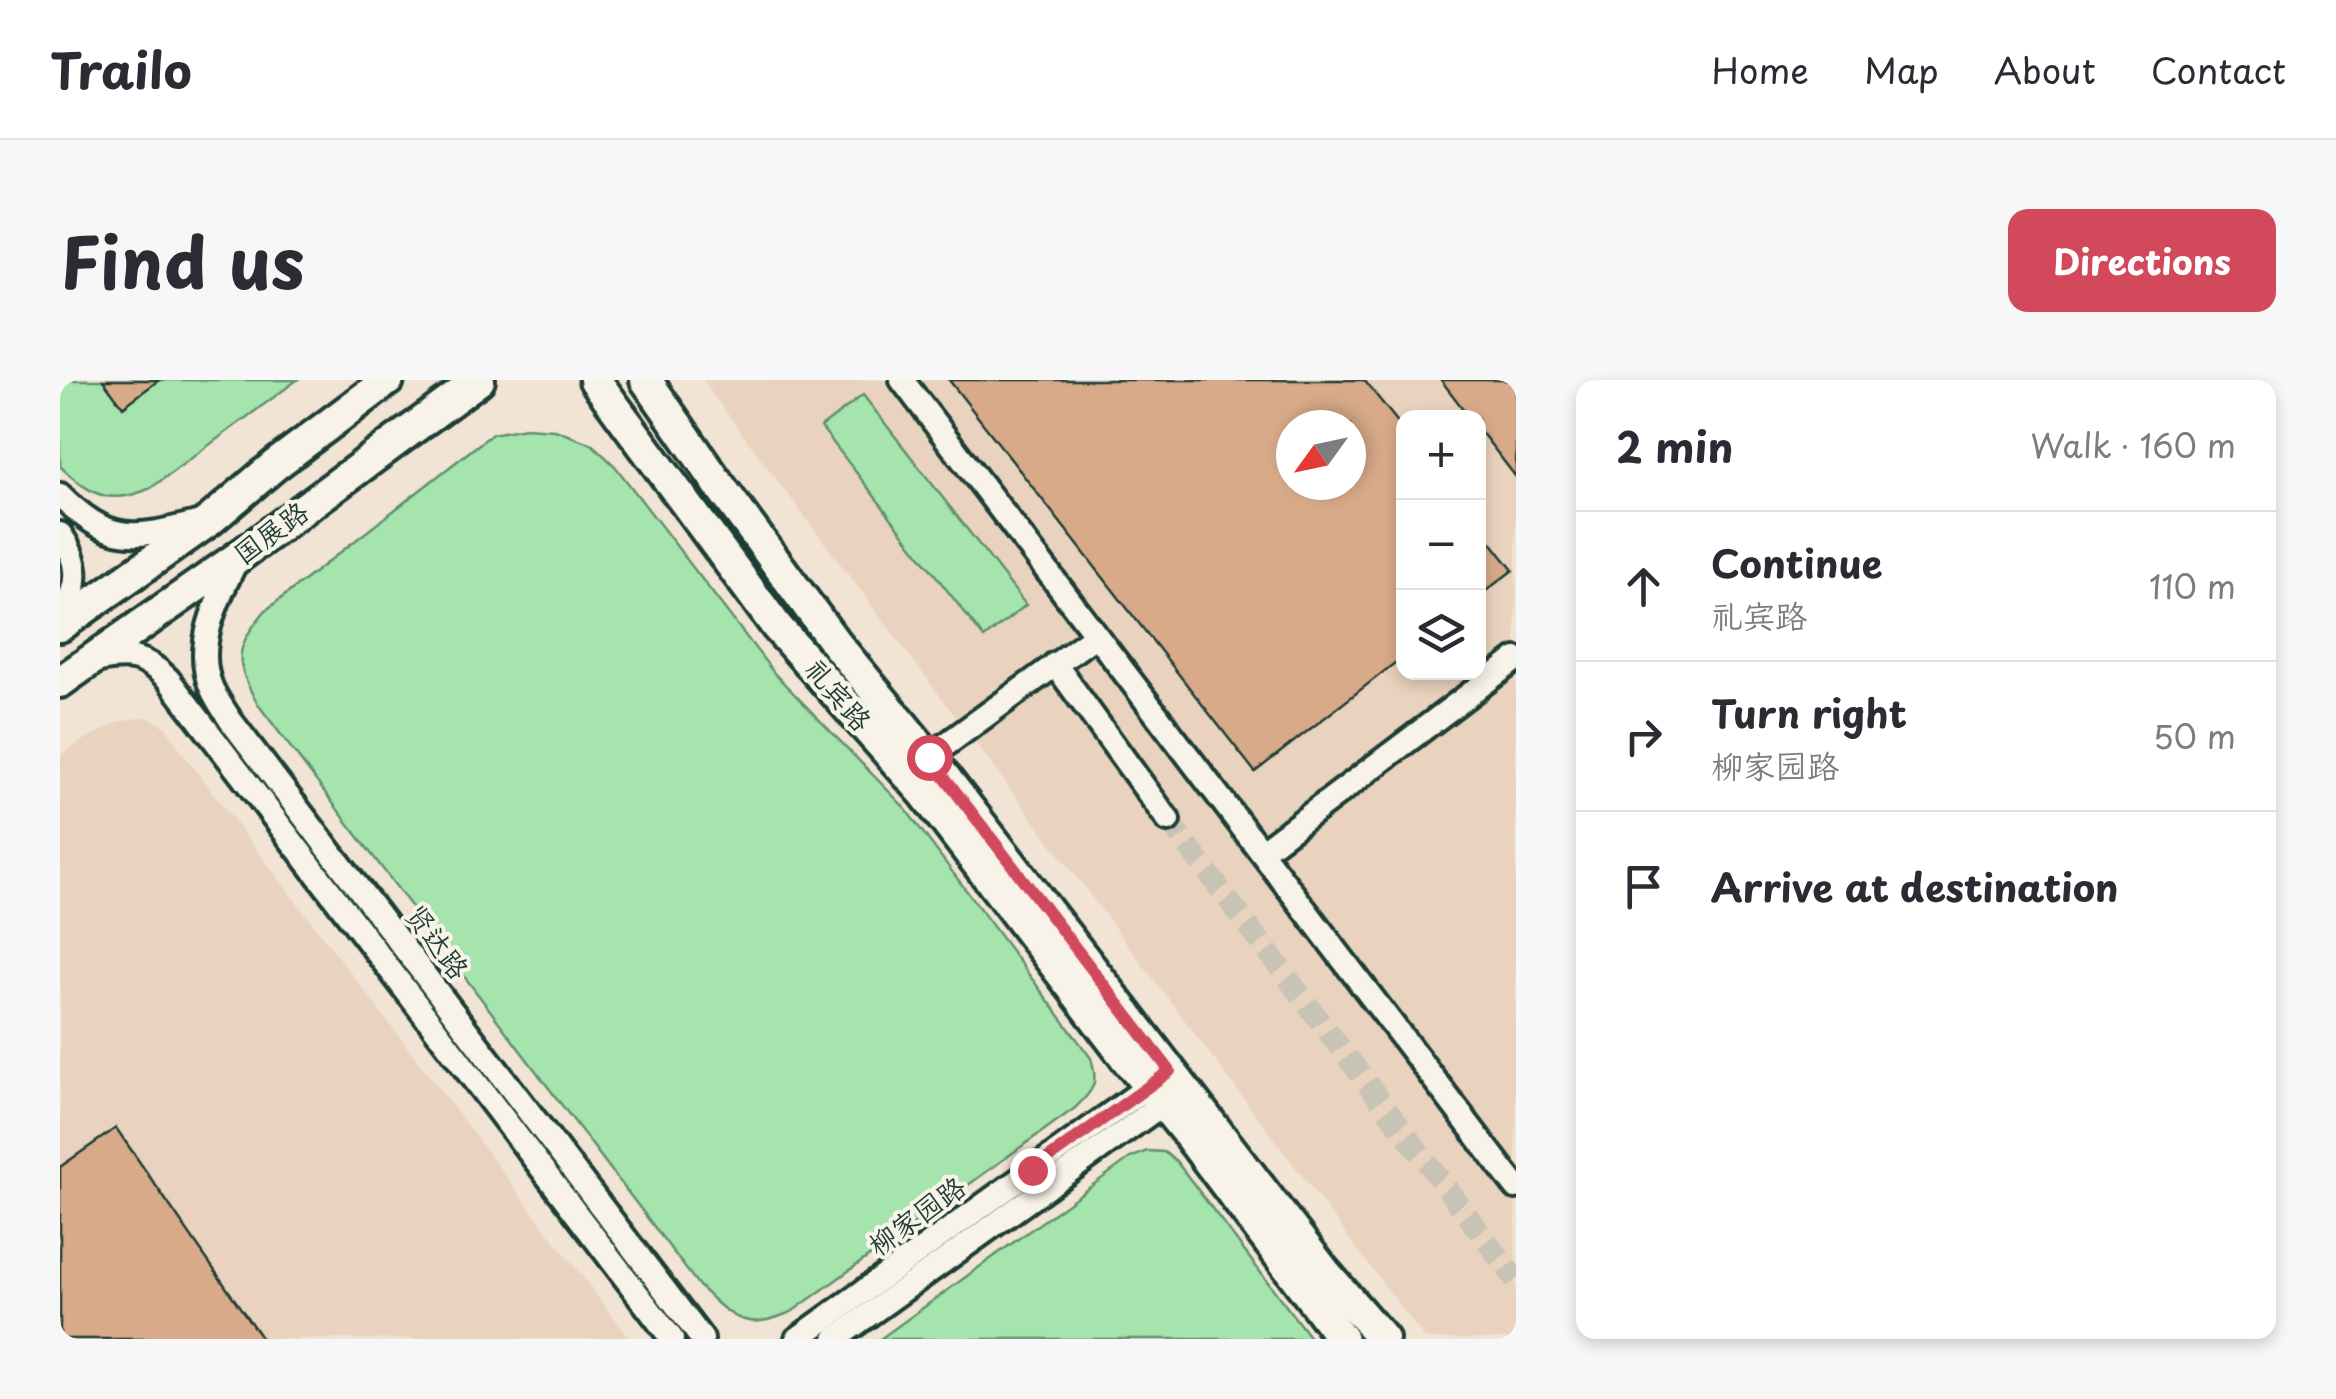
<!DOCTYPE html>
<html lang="en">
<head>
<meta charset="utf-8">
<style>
  :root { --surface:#fff; --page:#f7f7f7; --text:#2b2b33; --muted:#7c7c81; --line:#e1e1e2; --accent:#d1495b }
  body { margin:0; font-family:"Playpen Sans","LXGW WenKai TC",sans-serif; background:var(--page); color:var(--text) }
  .controls { position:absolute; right:30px; top:30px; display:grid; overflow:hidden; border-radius:20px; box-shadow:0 5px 15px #0003 }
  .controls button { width:90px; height:90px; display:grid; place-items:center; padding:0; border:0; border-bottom:2px solid var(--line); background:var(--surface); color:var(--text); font:50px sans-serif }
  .compass { position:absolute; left:1216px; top:30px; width:90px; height:90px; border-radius:50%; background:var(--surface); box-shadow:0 5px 15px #0003; rotate:237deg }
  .stop { position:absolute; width:30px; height:30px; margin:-22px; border:8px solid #d1495b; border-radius:50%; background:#fff }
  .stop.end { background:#d1495b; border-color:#fff; box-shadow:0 2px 10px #0008 }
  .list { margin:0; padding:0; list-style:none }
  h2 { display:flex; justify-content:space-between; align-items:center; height:130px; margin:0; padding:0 40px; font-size:42px }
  h2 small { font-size:32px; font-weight:400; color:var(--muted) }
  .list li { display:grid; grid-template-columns:65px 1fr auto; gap:30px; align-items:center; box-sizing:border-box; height:150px; padding:0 40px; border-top:2px solid var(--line) }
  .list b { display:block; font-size:38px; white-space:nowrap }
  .list p { margin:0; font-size:32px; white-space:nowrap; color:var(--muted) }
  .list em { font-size:32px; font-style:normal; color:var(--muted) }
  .icon { flex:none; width:55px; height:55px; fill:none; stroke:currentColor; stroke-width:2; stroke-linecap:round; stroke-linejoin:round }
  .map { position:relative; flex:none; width:1456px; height:959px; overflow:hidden; border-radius:20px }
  header { display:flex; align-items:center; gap:60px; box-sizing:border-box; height:140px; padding:0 50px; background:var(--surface); border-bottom:2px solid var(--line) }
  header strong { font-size:48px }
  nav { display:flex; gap:55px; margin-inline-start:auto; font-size:35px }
  .intro { display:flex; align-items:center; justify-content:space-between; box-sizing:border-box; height:240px; padding:0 60px }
  h1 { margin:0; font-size:70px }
  .button { padding:25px 45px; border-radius:20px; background:var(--accent); color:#fff; font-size:35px; font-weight:700 }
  main { display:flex; gap:60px; padding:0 60px }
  aside { flex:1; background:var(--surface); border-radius:20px; box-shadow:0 5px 15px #0003 }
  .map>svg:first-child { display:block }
  .built { fill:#ead3be; fill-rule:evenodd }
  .green { fill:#a5e4ac; stroke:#629070; stroke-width:2.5 }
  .building { fill:#d8aa89; stroke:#1f3d34; stroke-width:2.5; fill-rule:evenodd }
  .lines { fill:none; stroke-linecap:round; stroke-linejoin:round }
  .minor-tunnel { stroke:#c7c3b5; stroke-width:22; stroke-dasharray:22 11; stroke-linecap:butt }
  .minor-casing { stroke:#1f3d34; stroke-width:30 }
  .major-casing { stroke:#1f3d34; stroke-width:38 }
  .minor { stroke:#f7f3e8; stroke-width:22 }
  .major { stroke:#f7f3e8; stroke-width:30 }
  .route { stroke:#d1495b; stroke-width:12 }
  .labels { text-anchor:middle; stroke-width:8; stroke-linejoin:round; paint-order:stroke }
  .street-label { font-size:28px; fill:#1f3d34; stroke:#f7f3e8 }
</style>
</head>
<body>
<header>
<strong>Trailo</strong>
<nav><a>Home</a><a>Map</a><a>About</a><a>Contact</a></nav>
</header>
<div class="intro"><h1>Find us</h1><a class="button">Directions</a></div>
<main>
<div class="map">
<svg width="1456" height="959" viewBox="0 0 1456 959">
  <rect width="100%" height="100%" fill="#f1e4d5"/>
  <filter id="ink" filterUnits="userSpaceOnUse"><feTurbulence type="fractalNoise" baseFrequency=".01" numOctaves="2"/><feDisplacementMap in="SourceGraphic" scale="20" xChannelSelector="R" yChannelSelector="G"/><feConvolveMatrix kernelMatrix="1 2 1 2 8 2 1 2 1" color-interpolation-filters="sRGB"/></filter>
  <g filter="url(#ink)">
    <path class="built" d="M643,0h813v959h-91l-712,-944zM1344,38h74v254h-74zM1231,45h60v60h-60z
      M86,337l19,9 17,26 448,587h-570v-583l23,-16 38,-19z"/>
    <path class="green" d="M0,0h237l-146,108c-40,18 -61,8 -91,-22z
      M803,15l163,210 -42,33 -163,-211z
      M465,48l30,2 37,14 23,22 159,207 130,134 187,251c8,26 3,31 -16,50l-282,203c-47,21 -59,9 -94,-25l-442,-583c-23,-43 -23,-54 8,-92l227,-177z
      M1087,771l17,1 12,9 135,178h-431l250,-181z"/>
    <path class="building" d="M43,0h56l-36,27z
      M889,0h415l40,50v226l-149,116zM1231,45h60v60h-60z
      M1381,0h75v97l-38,-49v-10h-8z
      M1418,146l35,44 -35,27z
      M56,748l146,211h-202v-172z"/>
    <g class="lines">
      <path class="minor-tunnel" d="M1108,440l348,460"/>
      <g class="minor-casing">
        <path id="minor" d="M842,0l614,807
          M0,115c49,49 74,44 137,28
          M0,154c20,28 21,52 0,81
          M177,179c-18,38 -44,85 -26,128 5,12 13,23 20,34l471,618
          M35,281c32,-7 49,-6 73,18l504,660
          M995,284l113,156
          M869,377l167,-122
          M1201,472l255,-193
          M737,959l362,-260
          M775,959l339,-243"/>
      </g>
      <g class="major-casing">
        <path id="major" d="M535,0l182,247 147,166 201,264 62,76 155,206
          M586,0l71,102 116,158 96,117 395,514 59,68
          M0,246l150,-106 65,-55 113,-85
          M0,302l178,-125 241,-177"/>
      </g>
      <use href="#minor" class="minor"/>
      <use href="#major" class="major"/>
    </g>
  </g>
  <g class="lines" filter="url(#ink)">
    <path class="route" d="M869,377l241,314 -138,99"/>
  </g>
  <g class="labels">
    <g class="street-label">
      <text transform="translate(211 153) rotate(-36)" y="10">国展路</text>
      <text transform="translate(778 315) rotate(49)" y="10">礼宾路</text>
      <text transform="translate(377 562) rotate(53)" y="10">贤达路</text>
      <text transform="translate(857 836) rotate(-36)" y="10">柳家园路</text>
    </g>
  </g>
</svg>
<div class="controls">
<button>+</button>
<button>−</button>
<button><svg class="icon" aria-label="layers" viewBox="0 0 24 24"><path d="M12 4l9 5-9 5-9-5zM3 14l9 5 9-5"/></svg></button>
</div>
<svg class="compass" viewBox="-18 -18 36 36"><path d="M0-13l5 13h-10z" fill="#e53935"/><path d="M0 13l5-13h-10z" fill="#7c7c81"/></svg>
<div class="stop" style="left:869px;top:377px"></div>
<div class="stop end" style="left:972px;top:790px"></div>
</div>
<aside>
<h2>2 min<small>Walk · 160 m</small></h2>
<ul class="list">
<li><svg class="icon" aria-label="ahead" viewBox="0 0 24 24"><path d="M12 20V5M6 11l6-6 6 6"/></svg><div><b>Continue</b><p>礼宾路</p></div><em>110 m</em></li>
<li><svg class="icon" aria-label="right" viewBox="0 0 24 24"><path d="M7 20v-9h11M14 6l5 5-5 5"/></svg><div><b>Turn right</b><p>柳家园路</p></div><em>50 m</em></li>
<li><svg class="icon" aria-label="arrive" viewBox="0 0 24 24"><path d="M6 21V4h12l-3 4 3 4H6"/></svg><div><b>Arrive at destination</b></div></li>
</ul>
</aside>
</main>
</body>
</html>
